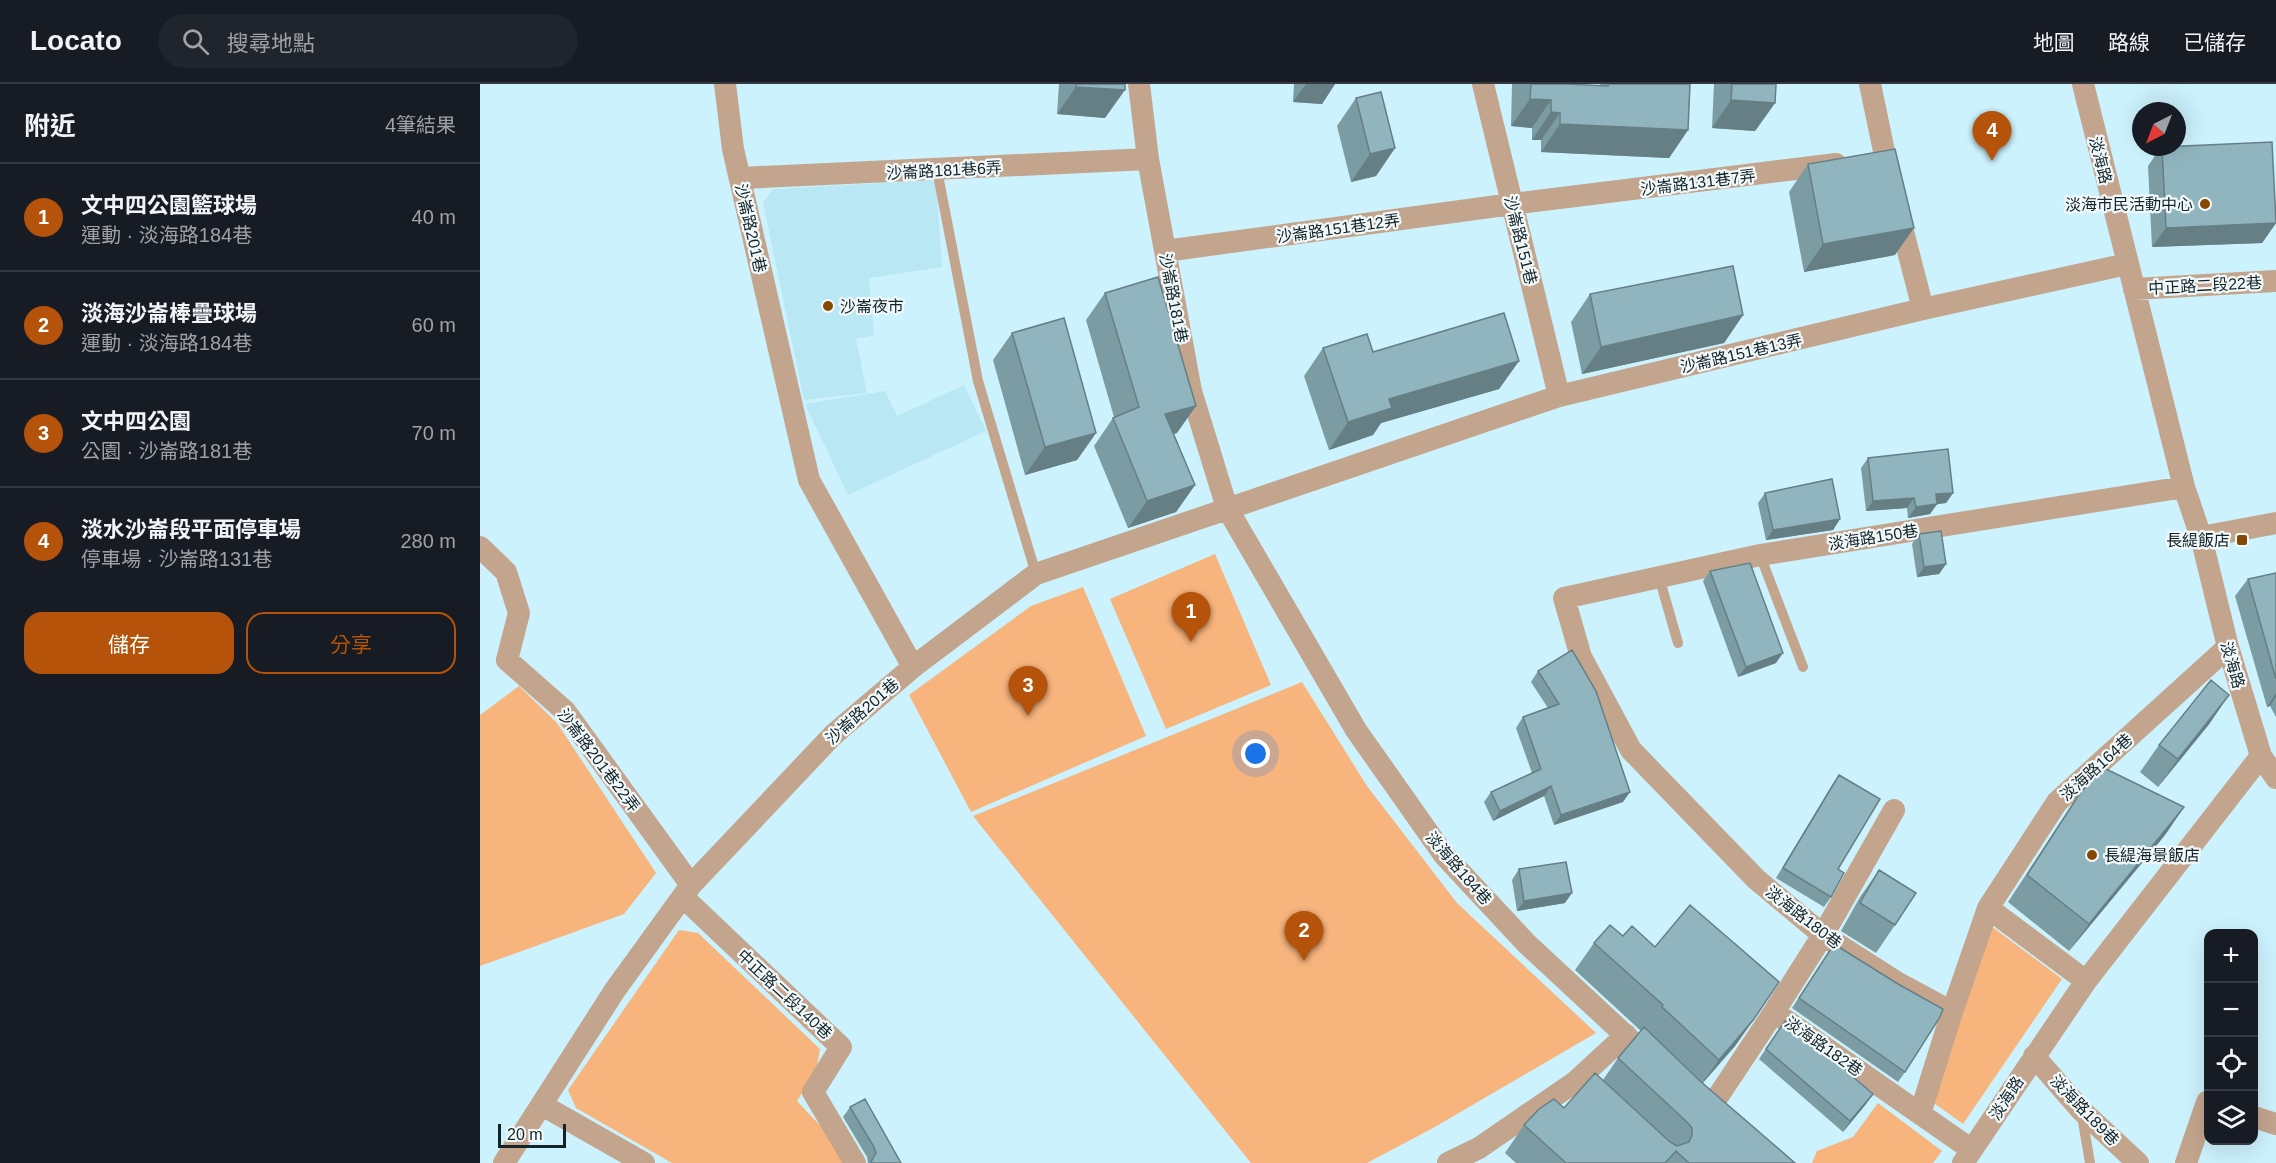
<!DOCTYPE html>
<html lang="zh-TW">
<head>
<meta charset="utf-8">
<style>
  :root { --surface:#171b24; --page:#20242c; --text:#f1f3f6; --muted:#9ea1a6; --line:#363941; --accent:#b45309 }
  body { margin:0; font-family:Arial,"Noto Sans TC",sans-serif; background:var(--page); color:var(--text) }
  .controls { position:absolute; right:18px; bottom:18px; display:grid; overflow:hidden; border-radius:12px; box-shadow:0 6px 24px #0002 }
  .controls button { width:54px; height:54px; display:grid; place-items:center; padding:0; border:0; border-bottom:2px solid var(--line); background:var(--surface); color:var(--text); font:30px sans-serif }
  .compass { position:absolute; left:1652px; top:18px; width:54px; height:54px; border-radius:50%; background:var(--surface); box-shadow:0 6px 24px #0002; rotate:222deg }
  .scale { position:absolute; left:18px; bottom:15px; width:68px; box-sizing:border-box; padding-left:6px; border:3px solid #142327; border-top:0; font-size:16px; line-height:21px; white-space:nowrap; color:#142327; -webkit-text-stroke:4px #f2f9fb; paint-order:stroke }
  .you { position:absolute; left:776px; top:670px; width:21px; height:21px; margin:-15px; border:4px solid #fff; border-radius:50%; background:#1a73e8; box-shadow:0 0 0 9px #1a73e833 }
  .badge { display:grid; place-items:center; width:39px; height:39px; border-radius:50%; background:var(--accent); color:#fff; font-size:20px; font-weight:700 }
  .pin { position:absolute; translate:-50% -50px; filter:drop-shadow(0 2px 3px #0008) }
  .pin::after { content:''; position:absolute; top:32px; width:21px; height:18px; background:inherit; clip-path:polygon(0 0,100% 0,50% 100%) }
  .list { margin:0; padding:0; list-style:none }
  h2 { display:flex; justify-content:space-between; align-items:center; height:78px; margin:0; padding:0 24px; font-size:26px }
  h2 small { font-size:20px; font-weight:400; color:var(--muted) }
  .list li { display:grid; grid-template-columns:39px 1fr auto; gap:18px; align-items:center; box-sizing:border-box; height:108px; padding:0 24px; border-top:2px solid var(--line) }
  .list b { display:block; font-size:22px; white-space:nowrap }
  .list p { margin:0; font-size:20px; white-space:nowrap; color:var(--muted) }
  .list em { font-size:20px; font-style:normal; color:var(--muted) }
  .actions { display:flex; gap:12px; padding:18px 24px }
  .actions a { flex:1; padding:14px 0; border:2px solid var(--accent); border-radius:18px; text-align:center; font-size:21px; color:var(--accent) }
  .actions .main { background:var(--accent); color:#fff }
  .icon { flex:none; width:33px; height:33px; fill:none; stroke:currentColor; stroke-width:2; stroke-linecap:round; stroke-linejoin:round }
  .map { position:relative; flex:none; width:1796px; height:1079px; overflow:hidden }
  header { display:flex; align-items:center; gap:36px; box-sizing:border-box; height:84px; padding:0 30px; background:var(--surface); border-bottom:2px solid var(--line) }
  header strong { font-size:28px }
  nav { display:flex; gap:33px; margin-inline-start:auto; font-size:21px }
  .search { width:420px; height:54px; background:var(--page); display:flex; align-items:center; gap:15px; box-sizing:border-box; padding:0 21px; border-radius:33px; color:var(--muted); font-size:22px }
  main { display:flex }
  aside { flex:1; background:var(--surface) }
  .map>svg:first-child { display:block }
  .built { fill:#b9e7f4 }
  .green { fill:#f7b47d }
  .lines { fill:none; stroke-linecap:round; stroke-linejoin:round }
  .service { stroke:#c3a58e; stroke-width:10 }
  .minor { stroke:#c3a58e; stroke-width:22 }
  .wall { fill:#7c9ca3 }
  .shaded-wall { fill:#657f85 }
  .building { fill:#90b5be; stroke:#657f85; stroke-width:1.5 }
  .poi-dot { fill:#844803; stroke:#f2f9fb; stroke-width:2 }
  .labels { text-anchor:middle; stroke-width:4.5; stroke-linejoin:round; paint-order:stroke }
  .street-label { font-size:16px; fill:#142327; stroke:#f2f9fb }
  .poi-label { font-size:16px; fill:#142327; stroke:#f2f9fb; text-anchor:end }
</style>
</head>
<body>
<header>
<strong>Locato</strong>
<div class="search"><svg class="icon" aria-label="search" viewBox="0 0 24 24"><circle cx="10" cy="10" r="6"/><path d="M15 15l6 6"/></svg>搜尋地點</div>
<nav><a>地圖</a><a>路線</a><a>已儲存</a></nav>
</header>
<main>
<aside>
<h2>附近<small>4筆結果</small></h2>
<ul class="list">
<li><span class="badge">1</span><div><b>文中四公園籃球場</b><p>運動 · 淡海路184巷</p></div><em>40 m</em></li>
<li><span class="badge">2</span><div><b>淡海沙崙棒疊球場</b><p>運動 · 淡海路184巷</p></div><em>60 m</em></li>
<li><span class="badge">3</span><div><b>文中四公園</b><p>公園 · 沙崙路181巷</p></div><em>70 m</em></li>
<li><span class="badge">4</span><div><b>淡水沙崙段平面停車場</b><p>停車場 · 沙崙路131巷</p></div><em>280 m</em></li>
</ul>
<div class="actions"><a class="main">儲存</a><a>分享</a></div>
</aside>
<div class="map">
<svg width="1796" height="1079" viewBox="0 0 1796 1079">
  <rect width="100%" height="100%" fill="#ccf2fd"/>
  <path class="built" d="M456,96l6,87 -73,11 5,57 -18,4 11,54 -63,7 -41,-198 11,-13z
    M484,301l22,46 -138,64 -43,-91 80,-13 12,25z"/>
  <path class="green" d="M735,470l56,131 -105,44 -56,-130z
    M603,503l63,149 -175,76 -62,-117 122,-89z
    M822,598l65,104 90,117 139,130 -163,95 -66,35h-116l-278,-347z
    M39,602l38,37 99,150 -32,41 -144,52v-251z
    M1511,842l71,53 -99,145 -32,-23z
    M199,846l19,3 122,116 -4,23 -19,29 31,33 16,29h-172l-96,-55 -8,-18z
    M1398,1019l64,48 -9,12h-121l5,-12 36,-14z"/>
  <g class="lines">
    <path class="service" d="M457,86l41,211 58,193
      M1280,471l43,112
      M1179,493l19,66
      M1602,1032l8,47"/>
    <path class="minor" d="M245,0l8,65 76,331 104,187
      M659,0l9,75 43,232 36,117 129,222 88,125 82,88 127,118
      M1003,0l76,312
      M1390,0l20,96
      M1603,0l101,403 17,50 27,110 33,109 15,22
      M260,94l408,-19
      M1418,128l25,97
      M685,167l347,-47 324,-40
      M1654,205l142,-8
      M1721,453l75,-14
      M0,463l26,25 13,41 -12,47 58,51 126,174
      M203,813l158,150 -28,45 42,71
      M1508,824l69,-106 171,-155
      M1606,897l-98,-73 -36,104 -54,-29 -75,-48 -67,-56 -125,-129 -50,-93 -17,-59 196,-43 424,-68
      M1294,928l49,-77 71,-125
      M1554,972l47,54 57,53
      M62,1021l102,58
      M1227,1029l67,-101 198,138
      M1440,1030l32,-102
      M1774,1033l22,7
      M24,1079l111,-173 76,-105 142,-150 80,-68 123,-93 523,-178 364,-87 204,-45
      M968,1079l31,-15 96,-66 51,-47
      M1483,1079l123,-182 175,-225
      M1706,1079l21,-61h1"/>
  </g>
  <path class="wall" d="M579,0h66l-20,34 -48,-4z
    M814,0h41l-13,20 -29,-2z
    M1032,0h55l32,2 1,-2h90l-2,46 -19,28 -128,-6v-12h-9v-12l-21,-2z
    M1234,0h62l-1,19 -20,28 -43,-3z
    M876,14l39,50 -19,28 -25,6 -14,-56z
    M1681,63l115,76 -14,20 -110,4 -4,-81z
    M1328,80l87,91 -91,17 -15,-80z
    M625,209l72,140 -3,1 21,51 -19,27 -48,16 -34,-82 19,-28 1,-1 -28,-97z
    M1110,210l153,21 -19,28 -142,31 -11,-52z
    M532,249l84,100 -19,27 -52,15 -32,-115z
    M843,264l50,4 146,9 -20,28 -118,34 -8,12 -44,15 -25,-74z
    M1388,374l85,35 -7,10 -9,1 -7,10 -22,4 -1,-10 -41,3 -5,-43z
    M1285,409l75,26 -7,11 -67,10 -8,-37z
    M1439,450l27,30 -7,10 -22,3 -5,-33z
    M1230,487l66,92 -38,14 -35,-96z
    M1796,489v144l-6,-11 -3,1 -32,-111 13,-17z
    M1058,587l85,131 -69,23 -10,-29 -51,25 -9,-19 7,-10 41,-19 -16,-45 7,-11 25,-9 -17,-26z
    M1730,639l-52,64 -18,-15 19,-27z
    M1359,691l-8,122 -7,10 -48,-29 56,-93z
    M1600,709l104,14 -19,28 -96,116 -61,-49 53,-81z
    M1039,785l46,34 -48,8 -5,-31z
    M1399,786l16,55 -19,28 -35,-22 19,-34z
    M1143,852l32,11 99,72 -19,27 -32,37 92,80h-279l-11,-10 19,-28 40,-17 39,-28 15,-22 23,-27 -66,-61 19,-27z
    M1354,860l71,128 -7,10 -106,-74z
    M1305,937l88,73 -7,10 -23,28 -84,-73z
    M370,1023l51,56h-33l-1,-6 -24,-40z"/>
  <path class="shaded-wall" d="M826,0h29l-13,20 -29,-2z
    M596,3l49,3 -20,28 -48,-4z
    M1050,15l21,1 -19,28 -21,-2z
    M1251,16l44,3 -20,28 -43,-3z
    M1071,28l9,1 -19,27h-9z
    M1080,40l128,6 -19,28 -128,-6z
    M915,64l-19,28 -25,6 19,-28z
    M1796,139l-14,20 -110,4 14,-19z
    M1434,144l-19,27 -91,17 19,-28z
    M1263,231l-19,28 -142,31 19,-27z
    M1039,277l-20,28 -118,34 -8,12 -44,15 19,-28 41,-23z
    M716,322l-19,27 -31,9 19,-28z
    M616,349l-19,27 -52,15 20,-28z
    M715,401l-19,27 -48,16 19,-27z
    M1473,409l-7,10 -18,2 8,-11z
    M1434,414l-7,10 -41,3 7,-10z
    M1457,420l-7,10 -22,4 8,-11z
    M1360,435l-7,11 -67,10 7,-10z
    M1466,480l-7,10 -22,3 7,-10z
    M1303,569l-7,10 -38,14 8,-10z
    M1796,609v4l-6,9 -3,1z
    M1749,611l-19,28 -52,64 20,-28z
    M1071,702l-7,10 -51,25 7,-10z
    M1150,708l-7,10 -69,23 7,-10z
    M1704,723l-19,28 -96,116 20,-27z
    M1092,809l-7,10 -48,8 7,-10z
    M1274,935l-19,27 -36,41 20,-27z
    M1393,1010l-7,10 -23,28 7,-11z"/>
  <path class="building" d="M596,0h49v6l-49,-3z
    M1051,0h36l41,2v-2h82l-2,46 -128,-6v-11l-9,-1v-12l-21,-1z
    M1252,0h44l-1,19 -44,-3z
    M901,8l14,56 -25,6 -14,-56z
    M1792,58l4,81 -110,5 -4,-81z
    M1415,65l19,79 -91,16 -15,-80z
    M1253,182l10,49 -142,32 -11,-53z
    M678,193l38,129 -31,8 30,71 -48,16 -34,-83 26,-11 -34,-114z
    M1024,229l15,48 -130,38 3,9 -44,14 -25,-74 44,-14 6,18z
    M584,234l32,115 -51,14 -33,-114z
    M1468,365l5,44 -17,1 1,10 -21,3 -2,-9 -41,3 -5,-43z
    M1352,395l8,40 -67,11 -8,-37z
    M1461,447l5,33 -22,3 -5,-33z
    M1270,479l33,90 -37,14 -36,-96z
    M1796,489v106l-28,-100z
    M1092,566l24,41 34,101 -69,23 -10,-29 -51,25 -9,-19 50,-23 -18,-52 36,-13 -21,-33z
    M1731,596l18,15 -51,64 -19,-14z
    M1624,684l80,39 -95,117 -62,-49 53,-82z
    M1359,691l41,24 -42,70 6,4 -13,24 -48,-29z
    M1086,778l6,31 -48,8 -5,-32z
    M1399,786l37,23 -21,32 -35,-22z
    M1210,821l89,77 -25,37 -35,41 -57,-53 1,-2 -69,-62 16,-18 13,11 9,-10 23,21z
    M1354,860l64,40 45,25 -3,8 -35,55 -106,-74z
    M1305,937l22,16 66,57 -23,27 -84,-72z
    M1164,943l56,54 95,82h-106l-13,-12 -11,12h-99l-42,-38 15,-16 15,-10 10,9 31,-35 75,69 7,4 12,-4 3,-7v-7l-4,-5 -70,-65z
    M385,1015l36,64h-29l-1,-1 5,-9 -2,-6 -24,-40z"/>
  <g class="poi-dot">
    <circle cx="1725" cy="120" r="6"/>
    <circle cx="348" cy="222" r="6"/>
    <rect x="1756" y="450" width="12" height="12" rx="3"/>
    <circle cx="1612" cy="771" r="6"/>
  </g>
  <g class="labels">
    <g class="street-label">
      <text transform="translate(1621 76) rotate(76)" y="6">淡海路</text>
      <text transform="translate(464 86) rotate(-3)" y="6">沙崙路181巷6弄</text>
      <text transform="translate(1218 98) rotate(-7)" y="6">沙崙路131巷7弄</text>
      <text transform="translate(271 144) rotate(77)" y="6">沙崙路201巷</text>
      <text transform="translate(858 144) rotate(-8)" y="6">沙崙路151巷12弄</text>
      <text transform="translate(1041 156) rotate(76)" y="6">沙崙路151巷</text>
      <text transform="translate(1725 201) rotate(-3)" y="6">中正路二段22巷</text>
      <text transform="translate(694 214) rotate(79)" y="6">沙崙路181巷</text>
      <text transform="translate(1261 269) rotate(-13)" y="6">沙崙路151巷13弄</text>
      <text transform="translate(1393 453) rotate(-9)" y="6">淡海路150巷</text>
      <text transform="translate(1753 581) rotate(74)" y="6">淡海路</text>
      <text transform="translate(382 627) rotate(-41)" y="6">沙崙路201巷</text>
      <text transform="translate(119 676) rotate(53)" y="6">沙崙路201巷22弄</text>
      <text transform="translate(1616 683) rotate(-42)" y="6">淡海路164巷</text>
      <text transform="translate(979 784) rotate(49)" y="6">淡海路184巷</text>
      <text transform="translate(1324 833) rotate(38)" y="6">淡海路180巷</text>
      <text transform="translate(305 910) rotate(43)" y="6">中正路二段140巷</text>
      <text transform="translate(1344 962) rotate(35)" y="6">淡海路182巷</text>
      <text transform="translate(1526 1014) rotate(-57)" y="6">淡海路</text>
      <text transform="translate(1605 1026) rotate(46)" y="6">淡海路189巷</text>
    </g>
    <g class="poi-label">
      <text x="1713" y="126">淡海市民活動中心</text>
      <text x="360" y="228" text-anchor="start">沙崙夜市</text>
      <text x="1750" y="462">長緹飯店</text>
      <text x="1624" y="777" text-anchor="start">長緹海景飯店</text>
    </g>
  </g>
</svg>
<div class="controls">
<button>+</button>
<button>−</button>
<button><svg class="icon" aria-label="locate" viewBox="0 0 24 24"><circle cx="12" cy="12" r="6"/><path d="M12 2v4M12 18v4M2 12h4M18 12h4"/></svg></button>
<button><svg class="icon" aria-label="layers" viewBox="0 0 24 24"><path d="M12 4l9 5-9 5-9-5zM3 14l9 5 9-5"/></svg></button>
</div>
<svg class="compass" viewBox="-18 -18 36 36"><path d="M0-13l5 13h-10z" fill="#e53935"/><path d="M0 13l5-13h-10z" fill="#9ea1a6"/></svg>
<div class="scale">20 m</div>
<div class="you"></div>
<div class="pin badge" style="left:711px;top:558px">1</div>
<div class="pin badge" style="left:824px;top:877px">2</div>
<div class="pin badge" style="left:548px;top:632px">3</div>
<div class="pin badge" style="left:1512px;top:77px">4</div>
</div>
</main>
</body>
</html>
